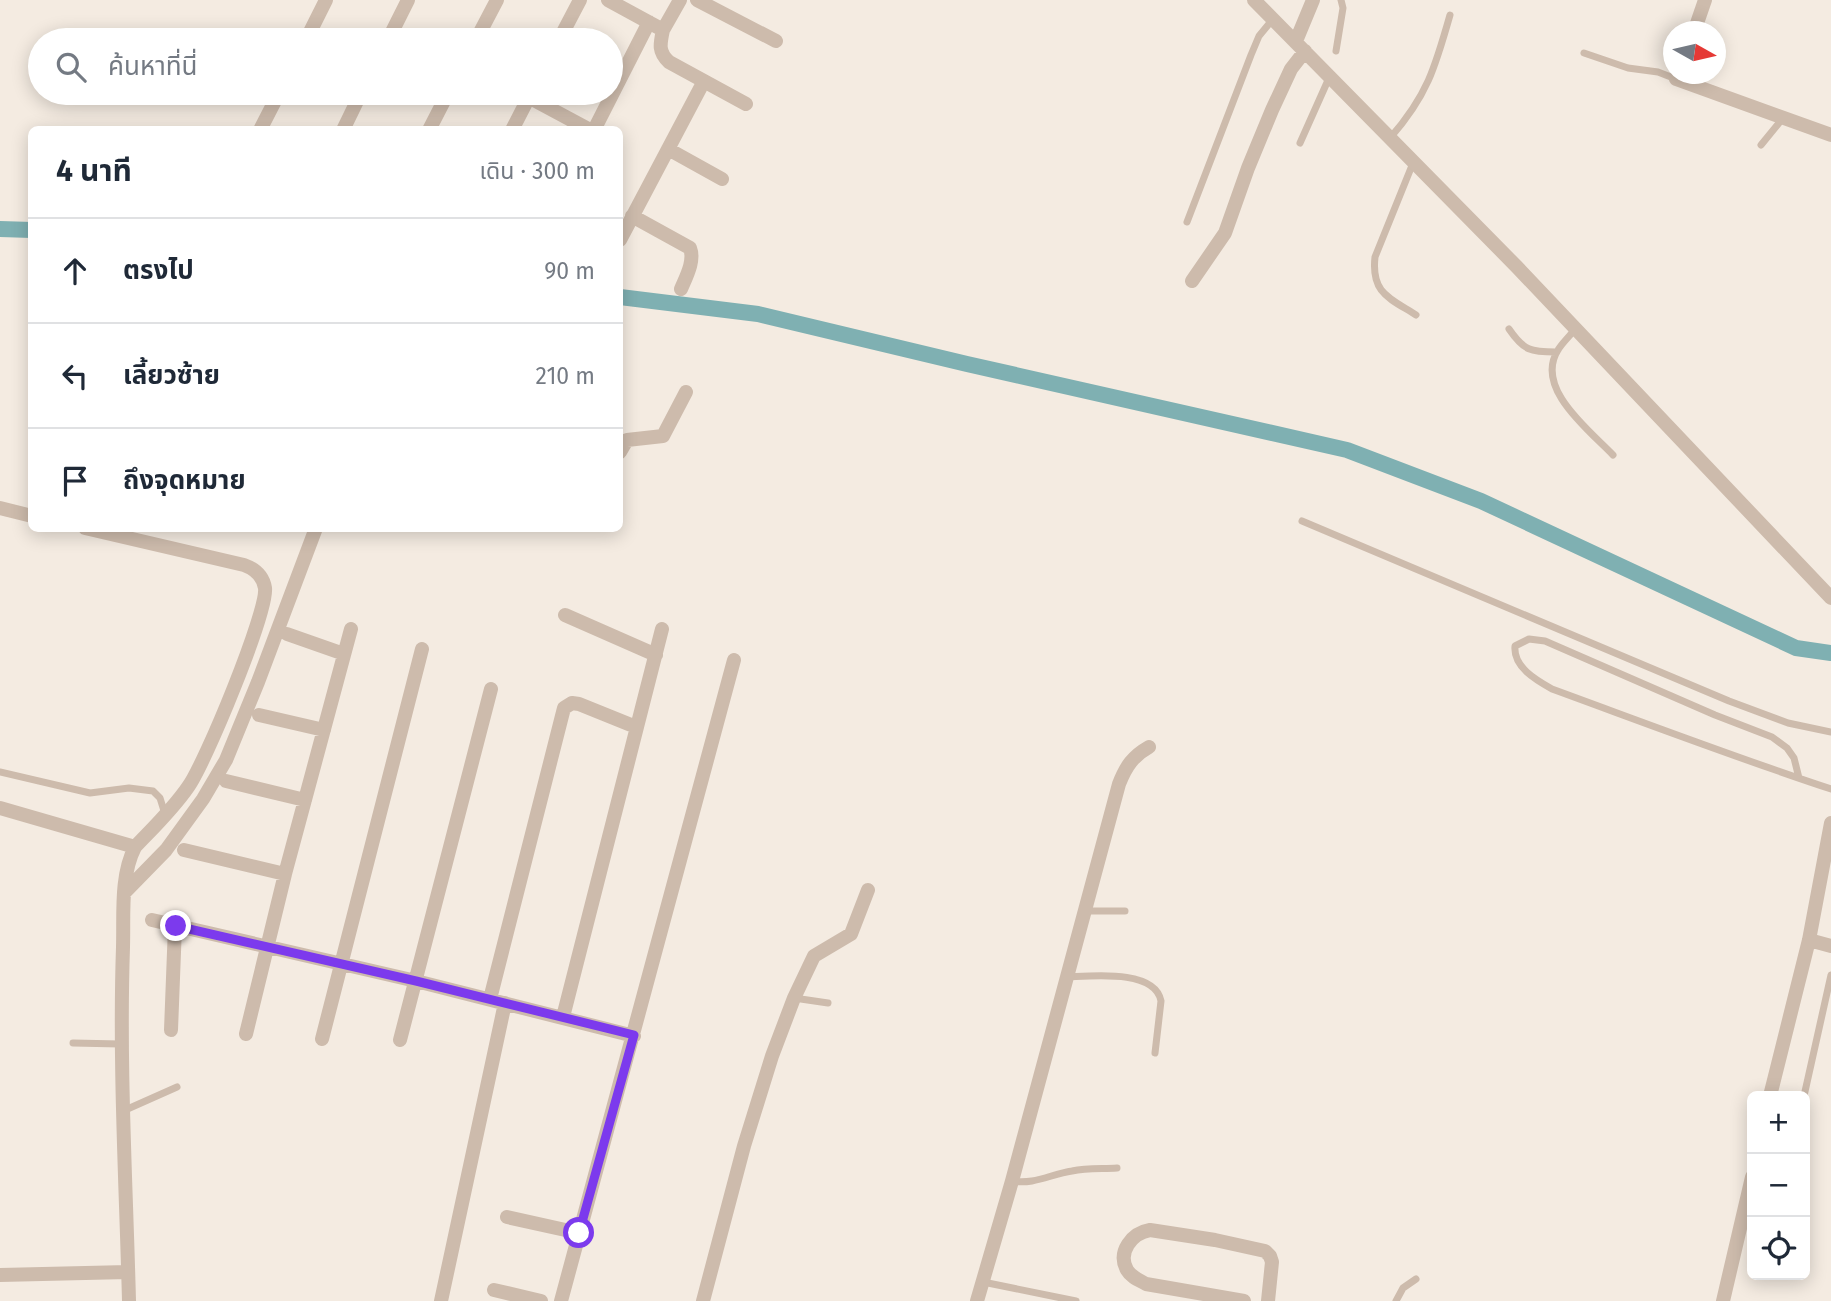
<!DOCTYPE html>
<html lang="th">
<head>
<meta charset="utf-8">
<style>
  :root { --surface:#fff; --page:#f2f2f3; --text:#1f2937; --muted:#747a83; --line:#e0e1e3 }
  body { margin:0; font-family:"Fira Sans","Noto Sans Thai",sans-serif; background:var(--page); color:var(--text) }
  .controls { position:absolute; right:21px; bottom:21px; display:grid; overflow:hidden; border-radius:10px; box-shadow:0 4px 18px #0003 }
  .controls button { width:63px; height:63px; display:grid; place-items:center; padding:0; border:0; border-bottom:2px solid var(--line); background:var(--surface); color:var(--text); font:35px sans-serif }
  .compass { position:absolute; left:1663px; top:21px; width:63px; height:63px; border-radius:50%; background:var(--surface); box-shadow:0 4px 18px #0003; rotate:98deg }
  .stop { position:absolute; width:21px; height:21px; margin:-16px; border:5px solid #7c3aed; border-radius:50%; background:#fff }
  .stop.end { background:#7c3aed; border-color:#fff; box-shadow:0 2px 7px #0008 }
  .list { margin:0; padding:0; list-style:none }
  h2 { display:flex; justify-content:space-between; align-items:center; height:91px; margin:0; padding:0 28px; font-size:30px }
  h2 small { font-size:23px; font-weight:400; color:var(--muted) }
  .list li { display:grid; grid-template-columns:46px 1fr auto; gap:21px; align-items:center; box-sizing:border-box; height:105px; padding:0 28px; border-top:2px solid var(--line) }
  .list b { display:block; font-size:26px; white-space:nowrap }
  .list em { font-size:23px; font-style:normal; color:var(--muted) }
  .icon { flex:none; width:38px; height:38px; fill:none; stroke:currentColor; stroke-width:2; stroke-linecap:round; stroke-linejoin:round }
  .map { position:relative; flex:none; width:1831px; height:1301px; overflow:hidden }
  .search { position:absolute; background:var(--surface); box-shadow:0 4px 18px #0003; left:28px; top:28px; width:595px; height:77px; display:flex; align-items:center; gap:18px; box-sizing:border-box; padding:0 24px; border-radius:38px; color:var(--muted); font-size:26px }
  .panel { position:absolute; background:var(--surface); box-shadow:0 4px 18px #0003; left:28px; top:126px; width:595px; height:406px; border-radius:10px }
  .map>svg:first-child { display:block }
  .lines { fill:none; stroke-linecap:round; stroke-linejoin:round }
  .canal { stroke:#7fb0b2; stroke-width:16 }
  .service { stroke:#cdbbac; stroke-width:7 }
  .minor { stroke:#cdbbac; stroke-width:14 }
  .route { stroke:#7c3aed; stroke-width:9 }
</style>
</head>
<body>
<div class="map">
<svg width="1831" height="1301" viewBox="0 0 1831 1301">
  <rect width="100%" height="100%" fill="#f4ebe1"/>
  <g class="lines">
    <path class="canal" d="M0,229l32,1
      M620,297l138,17 209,50 380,86 134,51 315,147 35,5"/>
    <path class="service" d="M1336,51l7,-43 -2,-8
      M1584,53l44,15 30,4 18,7
      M1390,138c37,-42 45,-70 60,-123
      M1300,143l29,-65
      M1761,145l22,-27
      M1413,163l-38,94c-4,36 14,41 41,58
      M1187,222l64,-167 8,-19 14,-17
      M1509,329c15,22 22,23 47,23
      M1575,329c-5,7 -13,14 -17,21 -24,38 31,80 55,105
      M1302,521l427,180 59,22 43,9
      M0,772l90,21 39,-5 24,3 7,7 5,16
      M1799,778l-5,-20 -7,-10 -15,-11 -57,-22 -170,-74 -16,-2 -14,7c-2,21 21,34 37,43 93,34 185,69 279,100
      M1086,911h39
      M1068,977c24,-1 87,-8 93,24l-6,52
      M794,998l34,5
      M73,1043l47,1
      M1804,1096l27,-121
      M123,1111l54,-24
      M1012,1181c22,4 39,-7 60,-10 15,-3 30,-2 45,-3
      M983,1282l93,19
      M1396,1301l7,-13 13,-9"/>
    <path class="minor" d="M608,0l55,30 17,-30
      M697,0l79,41
      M1254,0l263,267 314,331
      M663,30c-3,14 -5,22 6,32l77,42
      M1694,32l11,-32
      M306,40l20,-40
      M388,40l20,-40
      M476,40l21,-40
      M559,40l21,-40
      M1296,41l17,-41
      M1678,74l-2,5 155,56
      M521,93l69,37
      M260,130l19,-37
      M343,130l18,-37
      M429,130l19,-37
      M512,130l19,-37
      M594,130l55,-108
      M668,149l54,30
      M632,216l58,32c5,13 -4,29 -9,41
      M620,240l84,-159
      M1192,281l33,-48 23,-65 24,-58 19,-41 14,-18
      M620,452l7,-12 36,-4 23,-44
      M0,508l32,8
      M85,528l159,37c11,4 19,11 21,23 3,23 -60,176 -77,199 -15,22 -35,41 -53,60 -15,29 -11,68 -12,100 -4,118 3,236 6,354
      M565,615l91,40
      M287,634l57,20
      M259,715l65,15
      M226,781l79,19
      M0,808l135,39
      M184,850l101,24
      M125,892l41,-42 37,-51 23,-39 32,-78 58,-154
      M152,920l264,61 218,55
      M1809,940l22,6
      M490,999l74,-291 8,-5 7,1 57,23
      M563,1017l99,-388
      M171,1030l4,-104
      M246,1034l39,-160 66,-245
      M322,1039l100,-390
      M400,1040l91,-351
      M1770,1096l39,-156 22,-117
      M507,1217l72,16
      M0,1275l128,-3
      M494,1290l47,11
      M441,1301l64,-298
      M561,1301l173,-641
      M703,1301l41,-155 28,-90 22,-58 20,-42 37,-22 17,-44
      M977,1301l35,-120 107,-397c7,-18 14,-28 30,-37
      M1244,1301l-98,-17c-7,-4 -15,-7 -19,-14 -10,-18 5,-37 23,-40l65,10 50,11 5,5 2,6 -4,39
      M1723,1301l29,-124"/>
  </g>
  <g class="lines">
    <path class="route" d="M176,926l240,55 218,54 -55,198"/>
  </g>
</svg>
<div class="controls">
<button>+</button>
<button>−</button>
<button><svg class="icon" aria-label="locate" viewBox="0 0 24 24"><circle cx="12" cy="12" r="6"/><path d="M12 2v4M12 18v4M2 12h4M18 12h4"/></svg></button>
</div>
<svg class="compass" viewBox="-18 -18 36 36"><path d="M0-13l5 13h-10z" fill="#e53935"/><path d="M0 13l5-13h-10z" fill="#747a83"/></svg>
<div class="stop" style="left:579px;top:1233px"></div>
<div class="stop end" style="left:176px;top:926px"></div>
<div class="search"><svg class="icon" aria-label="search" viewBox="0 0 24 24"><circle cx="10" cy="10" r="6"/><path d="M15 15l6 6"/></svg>ค้นหาที่นี่</div>
<section class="panel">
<h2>4 นาที<small>เดิน · 300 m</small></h2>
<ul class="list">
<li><svg class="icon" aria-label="ahead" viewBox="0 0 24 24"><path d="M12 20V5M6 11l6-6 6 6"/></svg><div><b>ตรงไป</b></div><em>90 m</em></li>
<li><svg class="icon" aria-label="left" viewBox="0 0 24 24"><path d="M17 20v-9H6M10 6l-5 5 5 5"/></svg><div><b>เลี้ยวซ้าย</b></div><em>210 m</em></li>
<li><svg class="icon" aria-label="arrive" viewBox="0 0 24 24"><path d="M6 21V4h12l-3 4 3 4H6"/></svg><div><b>ถึงจุดหมาย</b></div></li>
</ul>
</section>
</div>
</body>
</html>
